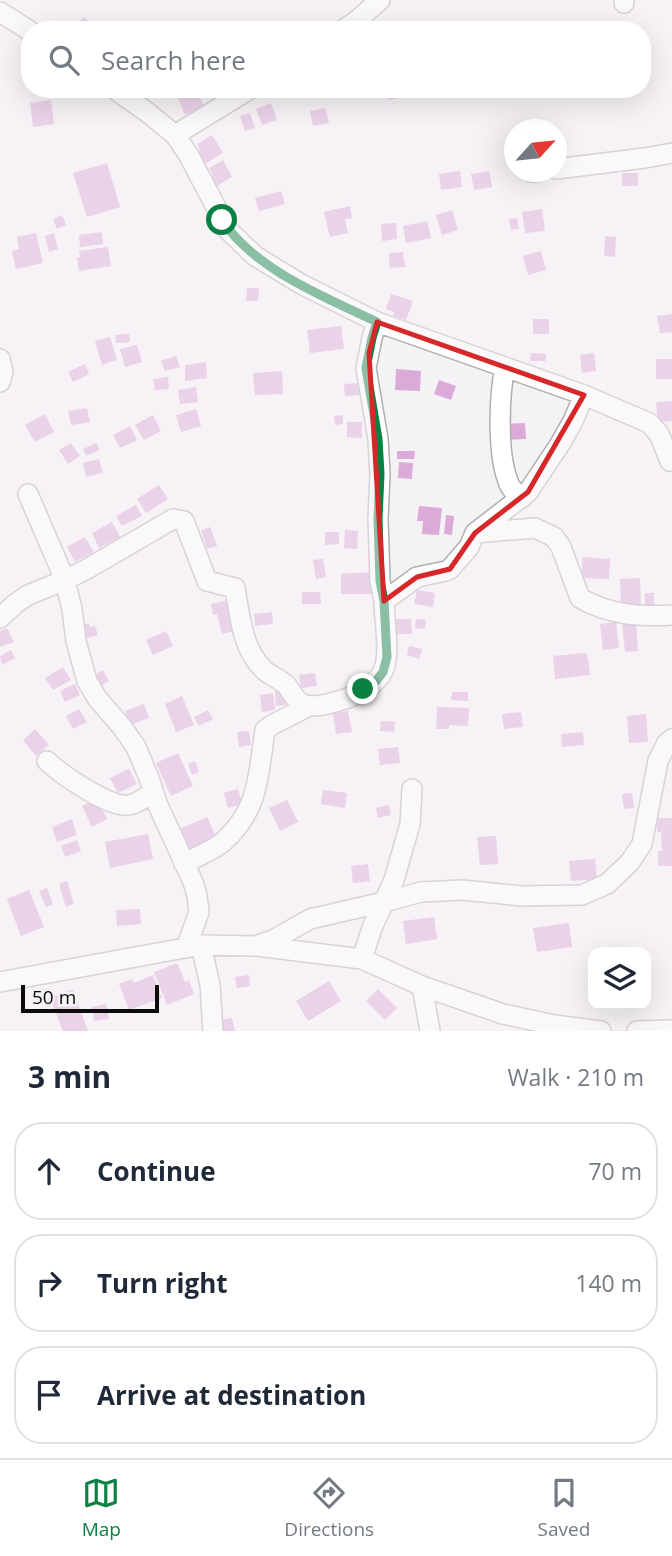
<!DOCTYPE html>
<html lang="en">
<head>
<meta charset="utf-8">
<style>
  :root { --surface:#fff; --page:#f6f6f7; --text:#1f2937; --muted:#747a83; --line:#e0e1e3; --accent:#0b8043 }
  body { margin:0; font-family:"Open Sans",sans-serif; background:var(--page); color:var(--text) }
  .controls { position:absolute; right:21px; bottom:21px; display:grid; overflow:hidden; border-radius:14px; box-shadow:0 7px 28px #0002 }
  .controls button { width:63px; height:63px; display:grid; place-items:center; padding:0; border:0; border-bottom:2px solid var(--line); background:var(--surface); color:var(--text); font:35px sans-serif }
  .compass { position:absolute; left:504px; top:119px; width:63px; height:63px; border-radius:50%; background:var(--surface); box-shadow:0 7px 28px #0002; rotate:63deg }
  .scale { position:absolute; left:21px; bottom:18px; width:138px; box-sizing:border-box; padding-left:7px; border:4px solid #0d0c0d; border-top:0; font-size:19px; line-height:24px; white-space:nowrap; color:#0d0c0d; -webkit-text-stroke:5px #f5f2f5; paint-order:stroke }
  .stop { position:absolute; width:21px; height:21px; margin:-16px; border:5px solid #0b8043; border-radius:50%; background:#fff }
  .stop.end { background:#0b8043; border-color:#fff; box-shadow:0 2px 7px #0008 }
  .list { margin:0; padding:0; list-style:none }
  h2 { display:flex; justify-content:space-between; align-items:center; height:91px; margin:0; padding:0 28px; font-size:30px }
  h2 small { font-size:23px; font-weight:400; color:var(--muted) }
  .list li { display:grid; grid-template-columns:46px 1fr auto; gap:21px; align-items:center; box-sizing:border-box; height:98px; margin:0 14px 14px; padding:0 14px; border:2px solid var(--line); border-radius:28px }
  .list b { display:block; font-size:26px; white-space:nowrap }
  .list em { font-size:23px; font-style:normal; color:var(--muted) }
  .icon { flex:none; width:38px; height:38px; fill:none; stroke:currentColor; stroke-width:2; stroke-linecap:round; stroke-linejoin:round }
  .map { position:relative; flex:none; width:672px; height:1031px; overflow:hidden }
  .search { position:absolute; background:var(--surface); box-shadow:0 7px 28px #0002; left:21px; right:21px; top:21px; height:77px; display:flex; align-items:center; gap:18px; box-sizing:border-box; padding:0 24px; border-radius:28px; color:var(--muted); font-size:26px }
  .sheet { height:427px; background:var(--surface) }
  nav { display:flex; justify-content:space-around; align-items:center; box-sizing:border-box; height:98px; border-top:2px solid var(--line); background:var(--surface); font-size:19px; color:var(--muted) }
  nav a { display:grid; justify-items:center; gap:4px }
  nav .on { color:var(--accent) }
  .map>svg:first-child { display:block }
  .building { fill:#dbaad8 }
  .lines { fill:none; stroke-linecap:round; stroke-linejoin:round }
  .street-casing { stroke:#b1aeb1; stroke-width:22 }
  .street { stroke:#fff; stroke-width:19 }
  .route { stroke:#0b8043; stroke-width:9 }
  .marked { fill:none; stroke:#d62828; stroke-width:5; stroke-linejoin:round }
</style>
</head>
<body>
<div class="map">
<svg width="672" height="1031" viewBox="0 0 672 1031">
  <rect width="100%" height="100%" fill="#f5f2f5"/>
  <path class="building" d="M83,17l11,8 -3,5h-17z
    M626,21l1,9h-13l-1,-8z
    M174,89h22l8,17 -19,9z
    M386,89h11l1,9 -10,2z
    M51,100l3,24 -21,3 -3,-24z
    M271,103l6,17 -15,5 -6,-16z
    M325,108l4,15 -16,3 -3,-15z
    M250,113l5,15 -10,3 -5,-15z
    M212,135l11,18 -21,13 -8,-13 6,-3 -3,-6z
    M223,160l9,17 -17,10 -6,-10 4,-2 -4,-7z
    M107,163l13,44 -33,10 -14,-44z
    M460,171l2,16 -21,3 -2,-16z
    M489,171l3,16 -18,3 -3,-16z
    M622,173h16v13h-16z
    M281,191l4,13 -26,7 -4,-13z
    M350,206l2,12 -7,1 3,14 -18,4 -6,-25z
    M542,209l3,22 -20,2 -3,-21z
    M452,210l6,20 -16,5 -6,-20z
    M62,215l4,10 -9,4 -4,-10z
    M517,218l2,11 -8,1 -2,-11z
    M427,221l4,17 -25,5 -3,-17z
    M396,223l1,16 -15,2 -1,-17z
    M102,232l1,12 -23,3 -1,-12z
    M36,233l7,30 -27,6 -4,-18 7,-2 -2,-12z
    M54,233l4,16 -9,3 -4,-16z
    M605,236l11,1 -1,20 -11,-1z
    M108,247l3,19 -32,5 -2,-14h3l-1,-6z
    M541,251l5,19 -18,5 -5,-19z
    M403,252l2,15 -15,1 -1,-15z
    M247,288h12l-1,13h-12z
    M391,294l22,7 -7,19 -13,-4 1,-4 -8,-3z
    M672,314v18l-12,1 -3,-17z
    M533,319h16v15h-16z
    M341,326l3,23 -34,4 -3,-23z
    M129,334l1,8 -14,1 -1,-8z
    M110,337l7,23 -15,5 -7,-24z
    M137,345l5,17 -17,5 -5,-18z
    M531,353l15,1v7h-16z
    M594,353l2,18 -14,2 -2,-18z
    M176,356l4,11 -15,4 -4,-10z
    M656,359h16v20h-16z
    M206,362l1,16 -22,3v-16z
    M85,364l4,10 -16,8 -5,-10z
    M396,369l25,2 -1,20 -25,-1z
    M282,371l1,23 -28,1 -2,-22z
    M168,377l1,12 -14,1 -2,-11z
    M439,380l17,6 -5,14 -17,-6z
    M360,383l1,12 -16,1 -1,-12z
    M196,387l2,15 -18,2 -2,-14z
    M672,401v20l-14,1 -2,-20z
    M87,408l3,14 -19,3 -3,-14z
    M196,409l5,17 -20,6 -5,-17z
    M45,414l9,18 -19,10 -10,-17z
    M153,415l8,16 -17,9 -9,-15z
    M343,415v9l-8,1 -1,-9z
    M347,422h15v16l-15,-1z
    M525,423l1,16 -21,1v-16z
    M130,426l7,14 -17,8 -7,-13z
    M71,443l9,13 -12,8 -9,-14z
    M96,443l4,7 -14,6 -3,-7z
    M397,451h18l-1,8h-17z
    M99,459l4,14 -17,4 -3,-14z
    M399,462l14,1 -1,16 -14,-1z
    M159,485l9,14 -22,14 -9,-14z
    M136,505l6,11 -20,10 -6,-10z
    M419,506l23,2 -3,27 -17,-1 1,-13h-6z
    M446,515l8,1 -2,19 -8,-1z
    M112,522l8,15 -21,11 -7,-15z
    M210,527l7,19 -10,3 -6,-19z
    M345,530l13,1 -1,18 -13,-1z
    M325,532h14v12l-14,1z
    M85,537l9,15 -19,10 -8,-15z
    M582,557l28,2 -1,20 -27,-1z
    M323,559l3,18 -10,2 -3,-19z
    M371,572l1,22h-31v-20z
    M640,578l1,29 -20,1 -1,-29z
    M417,590l18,3 -2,14 -19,-3z
    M302,592h18l1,12h-19z
    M645,593h9v13h-9z
    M235,599l7,30 -20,5 -5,-20 -4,1 -2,-11z
    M272,612l1,12 -18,2 -1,-12z
    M388,619h23l1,15h-24z
    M416,619l10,1 -1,9 -10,-1z
    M636,621l2,30 -13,1 -3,-29z
    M616,622l3,26 -16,2 -3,-26z
    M89,623l1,4 5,-1 3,9 -17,5 -4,-14z
    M7,628l7,14 -14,5v-16z
    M166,631l7,15 -20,9 -7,-15z
    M409,646l13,3 -3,10 -12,-4z
    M11,650l4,8 -13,7 -2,-9z
    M587,653l3,22 -35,4 -2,-23z
    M63,667l8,13 -18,10 -8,-12z
    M103,670l6,11 -13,8 -7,-11z
    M315,673l2,13 -16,2 -2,-13z
    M75,684l5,11 -15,7 -5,-11z
    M284,690l1,15 -9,1 -1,-15z
    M452,692h16v9l-17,-1z
    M273,693l2,17 -13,2 -2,-17z
    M182,696l12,29 -18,7 -11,-28z
    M144,704l5,14 -18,7 -6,-14z
    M437,707l32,1 -1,18 -19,-1v4h-13z
    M79,709l8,13 -14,7 -7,-13z
    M208,710l5,9 -14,7 -5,-9z
    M348,711l4,21 -16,2 -3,-21z
    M521,712l2,15 -19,2 -2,-15z
    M646,714l2,28 -19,1 -2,-27z
    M381,721l14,1 -1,10 -14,-1z
    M35,729l14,16 -13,11 -13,-16z
    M249,731l2,14 -12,2 -2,-15z
    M583,732l1,13 -22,2 -1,-13z
    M398,747l2,16 -20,2 -2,-16z
    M178,753l15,33 -22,10 -15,-33z
    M195,761l4,11 -7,3 -4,-11z
    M129,769l8,15 -19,9 -8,-15z
    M238,789l4,15 -14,4 -4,-15z
    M323,790l24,3 -2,15 -24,-4z
    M632,793l2,15 -10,1 -2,-15z
    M97,799l10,20 -15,8 -10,-21z
    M287,800l11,22 -18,9 -11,-23z
    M389,805l2,10 -13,3 -2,-10z
    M207,817l9,20 -30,14 -9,-21z
    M657,818h15v48h-14v-15h4l-1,-19h-4z
    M72,819l5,16 -20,7 -5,-15z
    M148,834l5,25 -43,9 -5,-26z
    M496,836l2,28 -18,1 -3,-28z
    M77,840l4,11 -16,6 -4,-11z
    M595,859l2,20 -26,2 -2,-20z
    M368,864l2,17 -17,2 -2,-17z
    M67,881l7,23 -8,3 -7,-23z
    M47,888l6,16 -7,3 -7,-16z
    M29,890l15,37 -23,9 -14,-37z
    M140,909l1,15 -24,2 -1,-16z
    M434,917l3,22 -31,5 -3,-23z
    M569,923l3,24 -35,5 -4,-24z
    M177,963l8,19 4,-2 5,14 -27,11 -13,-33z
    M153,975l9,23 -33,12 -10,-26 13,-5 2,4z
    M249,975l1,11 -13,2 -2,-11z
    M329,981l12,20 -33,20 -12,-20z
    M73,989l15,42h-25l-13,-33z
    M378,989l19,19 -12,12 -19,-19z
    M106,1004l3,15 -15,2 -2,-14z
    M232,1018l3,13h-13l-2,-11z"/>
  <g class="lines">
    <g class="street-casing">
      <path id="street" d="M624,0v3
        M0,12l30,19
        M343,30l12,-8 25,-22
        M114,89l33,23 28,23 13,19 40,76 27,26 46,28 76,38 207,73 65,28 10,11 11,27h2
        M175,135l75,-46
        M556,169l89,-11 27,-5
        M532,172h4
        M377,322l-5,16 -6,30 12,71 2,35 -2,45 2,62 4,20
        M0,359l3,13 -3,10
        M505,367c-6,29 -8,86 3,114 2,8 8,12 14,17
        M28,494l37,86 7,29 4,32 11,40 10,17 25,29 14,20 13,31 8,25 36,79 4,13 2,17 -13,36
        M475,533l60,-5 19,9 7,10 19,51c29,17 60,19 92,17
        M0,618l15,-14 13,-9 37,-15 22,-11 86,-50 11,2 23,60 28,7c5,28 7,60 28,81 6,6 15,9 22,15 5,4 8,12 13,17 12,10 34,2 47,-2 13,-4 32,-15 38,-28 8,-17 1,-50 1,-70l33,-24 29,-6 4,-2 19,-22 6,-14 53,-41 32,-48 13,-23 11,-26
        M47,761c14,13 62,47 82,44 8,-1 17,-8 24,-13
        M184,864c11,-7 30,-14 39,-22 37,-33 35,-67 42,-112l7,-5 37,-19
        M201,945l9,40 3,46
        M258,945l15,-5 37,-21 74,-17 10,-22 16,-56 2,-35
        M362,959l10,-31 12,-26 37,-10 41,-2 60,6 60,-1 25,-11 23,-22 12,-18 16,-83 9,-18 5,-4
        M0,982l201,-37 56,1 105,13 60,27 81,28 51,11 47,6
        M422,986l8,45
        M637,1031l35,-1"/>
    </g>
    <use href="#street" class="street"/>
  </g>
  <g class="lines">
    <path class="route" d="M222,220c33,50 103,77 155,102l-5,16 -6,30 12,71 2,35 -2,45 2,62 4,20 3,56 -4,15 -7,9 -13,8"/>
  </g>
  <path d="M0 0H672V1031H0ZM377,322l207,73 -56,97 -53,41 -25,36 -33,8 -33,24 -15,-248z" fill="#f5f2f5" fill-opacity=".55" fill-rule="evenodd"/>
  <path class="marked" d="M377,322l207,73 -56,97 -53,41 -25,36 -33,8 -33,24 -15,-248z"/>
</svg>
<div class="controls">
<button><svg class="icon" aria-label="layers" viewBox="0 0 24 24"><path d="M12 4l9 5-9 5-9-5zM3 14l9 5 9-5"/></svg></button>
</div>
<svg class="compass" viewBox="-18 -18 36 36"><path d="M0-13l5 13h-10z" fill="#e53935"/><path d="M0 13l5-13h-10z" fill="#747a83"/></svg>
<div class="scale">50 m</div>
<div class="stop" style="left:222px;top:220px"></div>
<div class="stop end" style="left:363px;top:689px"></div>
<div class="search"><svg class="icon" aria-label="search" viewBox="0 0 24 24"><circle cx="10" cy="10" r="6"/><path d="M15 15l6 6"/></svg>Search here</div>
</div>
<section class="sheet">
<h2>3 min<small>Walk · 210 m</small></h2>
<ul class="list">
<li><svg class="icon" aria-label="ahead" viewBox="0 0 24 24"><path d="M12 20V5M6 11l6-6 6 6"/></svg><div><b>Continue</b></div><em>70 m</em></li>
<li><svg class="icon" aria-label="right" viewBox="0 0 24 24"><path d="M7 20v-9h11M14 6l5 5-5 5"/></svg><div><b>Turn right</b></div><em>140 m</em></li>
<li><svg class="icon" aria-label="arrive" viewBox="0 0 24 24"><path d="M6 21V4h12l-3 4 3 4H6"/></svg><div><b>Arrive at destination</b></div></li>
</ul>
</section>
<nav>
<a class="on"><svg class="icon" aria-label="map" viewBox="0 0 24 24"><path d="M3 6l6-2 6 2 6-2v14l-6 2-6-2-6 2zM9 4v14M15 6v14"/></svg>Map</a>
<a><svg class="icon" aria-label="directions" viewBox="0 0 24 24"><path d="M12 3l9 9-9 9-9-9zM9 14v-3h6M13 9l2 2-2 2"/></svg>Directions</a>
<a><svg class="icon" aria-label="saved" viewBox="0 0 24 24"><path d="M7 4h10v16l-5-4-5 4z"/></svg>Saved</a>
</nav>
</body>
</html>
